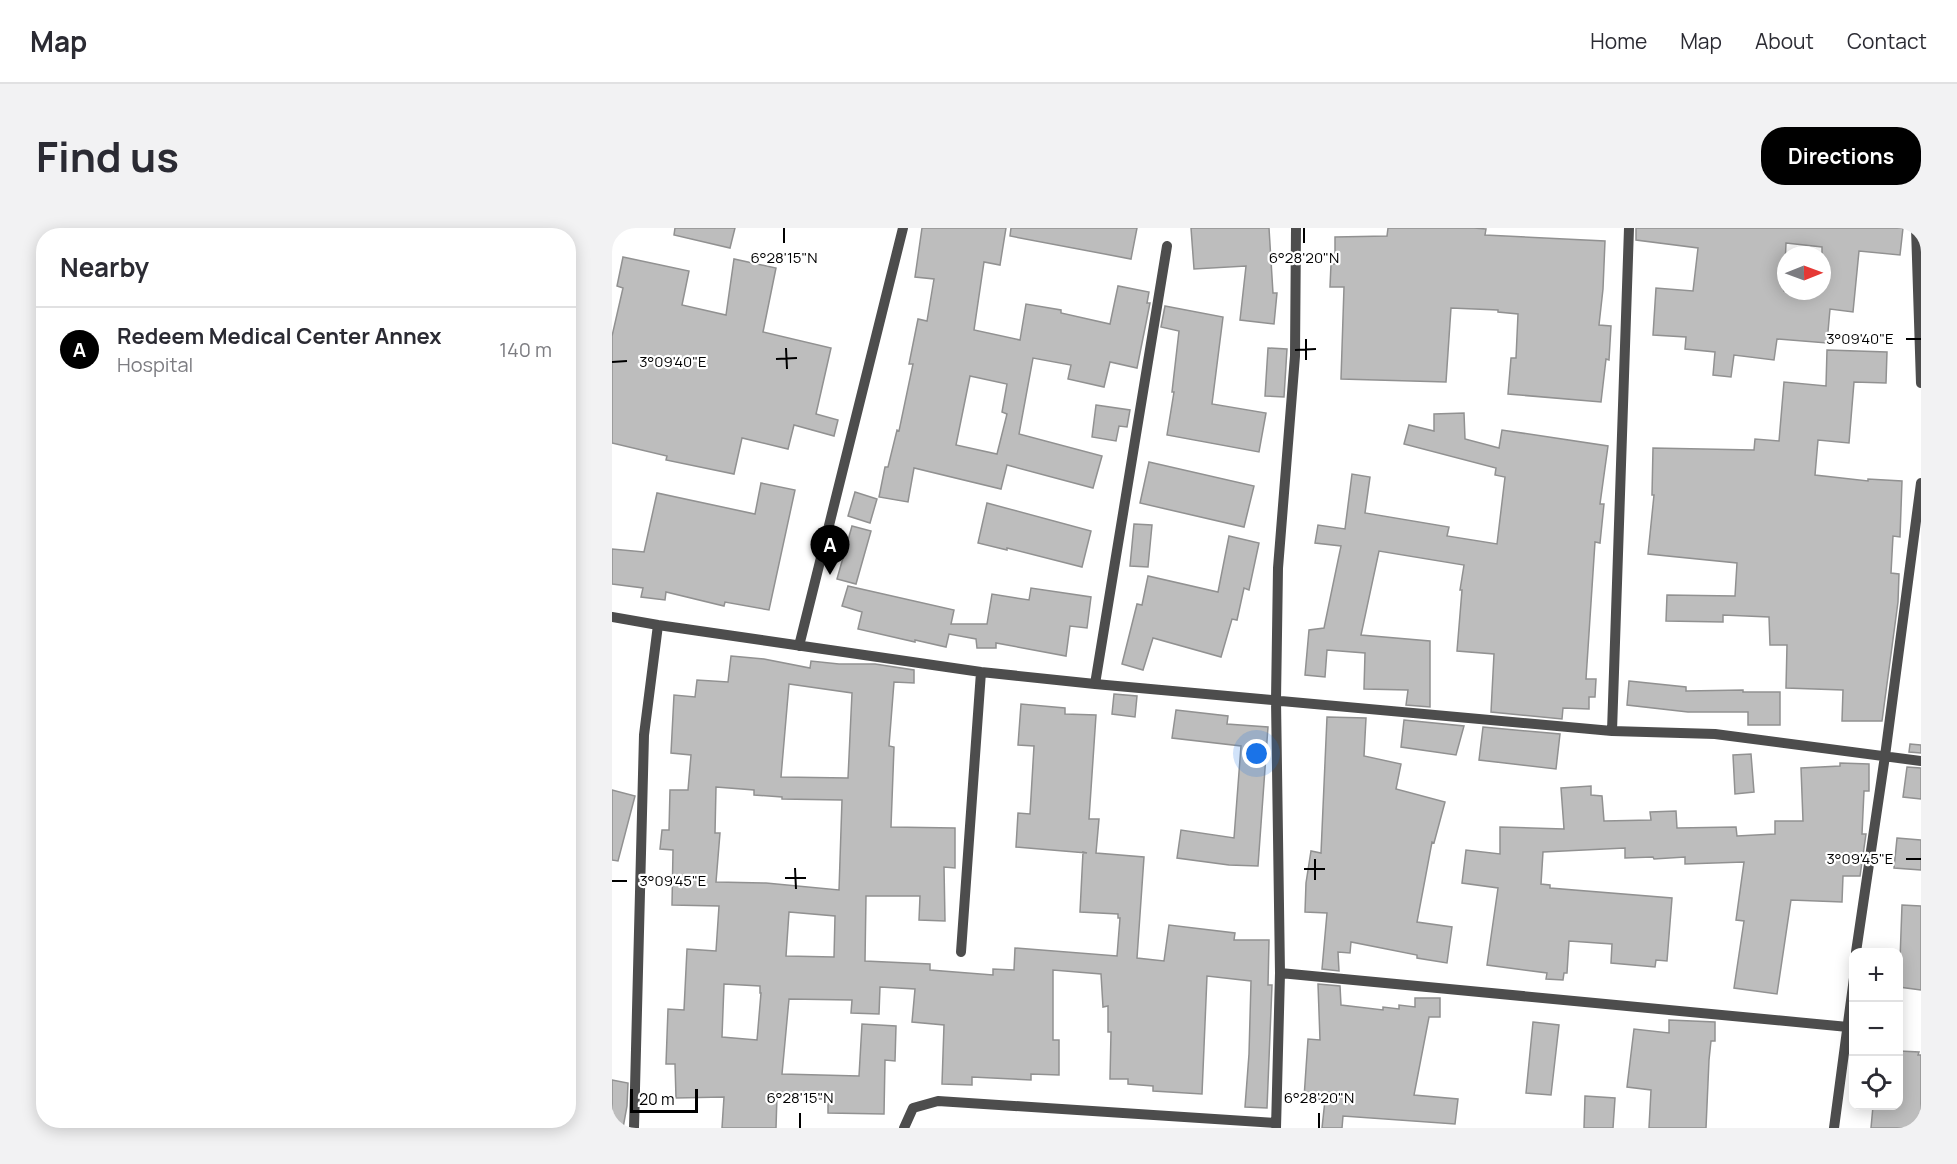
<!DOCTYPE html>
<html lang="en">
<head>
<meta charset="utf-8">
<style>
  :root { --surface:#fff; --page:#f2f2f3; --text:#2b2b33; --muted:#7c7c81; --line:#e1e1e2; --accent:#000 }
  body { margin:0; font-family:Manrope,sans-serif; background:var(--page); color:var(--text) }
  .controls { position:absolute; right:18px; bottom:18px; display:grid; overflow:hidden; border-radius:12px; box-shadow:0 3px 15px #0003 }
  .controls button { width:54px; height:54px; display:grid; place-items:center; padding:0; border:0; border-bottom:2px solid var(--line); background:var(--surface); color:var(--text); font:30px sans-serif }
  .compass { position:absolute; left:1165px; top:18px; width:54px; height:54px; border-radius:50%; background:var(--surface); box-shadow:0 3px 15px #0003; rotate:89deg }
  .scale { position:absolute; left:18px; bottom:15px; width:68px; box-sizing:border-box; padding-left:6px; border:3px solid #000; border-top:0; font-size:16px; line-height:21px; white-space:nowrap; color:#000; -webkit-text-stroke:4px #fff; paint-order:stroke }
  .you { position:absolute; left:645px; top:526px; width:21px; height:21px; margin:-15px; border:4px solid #fff; border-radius:50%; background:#1a73e8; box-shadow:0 0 0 9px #1a73e833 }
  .badge { display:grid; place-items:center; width:39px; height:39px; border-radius:50%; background:var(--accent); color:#fff; font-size:20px; font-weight:700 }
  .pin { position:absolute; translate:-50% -50px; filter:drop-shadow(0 2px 3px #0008) }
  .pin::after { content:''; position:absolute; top:32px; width:21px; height:18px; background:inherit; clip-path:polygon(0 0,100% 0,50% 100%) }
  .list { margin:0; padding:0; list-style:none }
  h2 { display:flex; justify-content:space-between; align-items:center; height:78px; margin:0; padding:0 24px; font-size:26px }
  h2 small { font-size:20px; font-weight:400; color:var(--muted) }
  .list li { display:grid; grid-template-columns:39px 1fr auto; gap:18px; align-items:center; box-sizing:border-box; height:84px; padding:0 24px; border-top:2px solid var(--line) }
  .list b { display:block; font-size:22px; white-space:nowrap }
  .list p { margin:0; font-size:20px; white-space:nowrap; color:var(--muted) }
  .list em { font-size:20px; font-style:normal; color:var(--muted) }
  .icon { flex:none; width:33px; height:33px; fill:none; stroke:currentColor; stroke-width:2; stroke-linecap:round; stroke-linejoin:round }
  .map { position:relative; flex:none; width:1309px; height:900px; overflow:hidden; border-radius:24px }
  header { display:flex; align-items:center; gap:36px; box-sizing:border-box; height:84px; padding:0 30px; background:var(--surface); border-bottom:2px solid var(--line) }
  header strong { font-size:28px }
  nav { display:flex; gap:33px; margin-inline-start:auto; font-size:21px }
  .intro { display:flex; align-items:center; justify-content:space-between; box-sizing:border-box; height:144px; padding:0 36px }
  h1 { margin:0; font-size:42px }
  .button { padding:15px 27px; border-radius:24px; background:var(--accent); color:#fff; font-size:21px; font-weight:700 }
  main { display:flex; gap:36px; padding:0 36px }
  aside { flex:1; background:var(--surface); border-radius:24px; box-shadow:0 3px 15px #0003 }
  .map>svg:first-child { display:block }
  .building { fill:#bdbdbd; stroke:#919191; stroke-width:1.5; fill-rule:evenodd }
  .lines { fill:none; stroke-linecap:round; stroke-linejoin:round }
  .minor { stroke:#4d4d4d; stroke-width:10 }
  .ticks { fill:none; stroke:#000; stroke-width:2 }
  .ticks-label { font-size:15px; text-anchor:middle; fill:#000; stroke:#fff; stroke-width:4.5; stroke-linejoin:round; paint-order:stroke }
</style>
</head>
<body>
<header>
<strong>Map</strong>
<nav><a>Home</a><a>Map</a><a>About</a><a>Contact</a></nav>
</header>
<div class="intro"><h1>Find us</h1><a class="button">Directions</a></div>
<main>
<aside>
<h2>Nearby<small></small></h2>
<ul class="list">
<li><span class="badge">A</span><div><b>Redeem Medical Center Annex</b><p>Hospital</p></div><em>140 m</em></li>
</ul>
</aside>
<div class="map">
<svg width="1309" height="900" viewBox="0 0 1309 900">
  <rect width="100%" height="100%" fill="#fff"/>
  <path class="building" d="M63,0h60l-5,20 -56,-13z
    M310,0h84l-6,37 -16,-3 -10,68 46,10 6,-36 35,6v3l49,11 8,-38 31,6 -2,11h3l-13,65 -27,-6 -6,25 -36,-8 3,-14 -38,-7 -14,76 83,22 -9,32 -86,-23 -6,24 -87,-21 -6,34 -29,-5 6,-30h3l9,-37 2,1 14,-67h-4l9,-45 9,2 7,-42 -19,-2zM358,148l37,8 -5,28 5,2 -10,40 -41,-9z
    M399,0h126l-6,31 -121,-23z
    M579,0h78l4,65h4l-3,31 -34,-4 6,-54 -52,3z
    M776,0h86l12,1 -1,6 120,6 -2,48 -4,36 12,1 -2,34 -3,-1 -5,43 -93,-8 3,-36h5l2,-44 -20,-2v-2l-47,-2 -5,74 -105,-3 3,-92h-14l1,-23h4v-27l52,-1z
    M1024,0h267l-3,27 -41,-4 -6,61 -23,-3 -3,34 -50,-4 -3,21 -40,-5 -3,22 -18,-2 2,-23 -30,-3 1,-12 -33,-2 3,-47 37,3 5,-43 -62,-8zM1174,15l36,4v44h-38z
    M11,29l66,14 -7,34 44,10 8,-56 42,9 -13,64 68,16 -15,66 22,6 -4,16 -40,-11 -6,24 -46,-11 -8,36 -68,-14 1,-4 -55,-13v-107l11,-48 -6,-2z
    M553,78l58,11 -11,87 54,9 -7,39 -92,-17 7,-43h-2l7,-61 -18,-4z
    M656,120l19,1 -3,48 -19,-1z
    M1215,122l60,2 -1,31 -32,-1 -5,61 -31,-3 -3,35 53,6v-2l34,2 -2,56 -7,-1 -2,37 8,1 -1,28 -16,119h-40l1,-31 -57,-2 1,-43h-17l-1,-28 -46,-2v7l-57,-1 1,-26 68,1 2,-33 -89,-9 6,-59h-2l1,-47 101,2 1,-11 24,2 5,-59 42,4z
    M484,177l34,5 -3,17 -8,-1 -3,15 -24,-4z
    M852,185l1,26 34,9 3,-18 106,16 -8,58h4l-4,39 -5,-1 -9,137h10l-1,18h-6v12l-26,-1 -1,11 -71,-7 3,-58 -37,-3 5,-61h-2l4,-25 -85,-14 -18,84 69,6v66l-24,-2 2,-15 -44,-1 1,-36 -38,-3 -2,27 -20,-2 4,-45 15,-2 17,-82 -26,-3 3,-18 27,4 7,-55 18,3 -5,36 84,14 -2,9 50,8 8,-67 -10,-2 1,-7 -92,-24 5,-19 25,6v-17z
    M537,234l105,24 -10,41 -104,-24z
    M149,255l34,7 -26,120 -44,-8 -1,4 -58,-14 -1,8 -24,-3 2,-9 -31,-4v-35l32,3 13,-59 98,21z
    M243,264l22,7 -7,24 -22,-7z
    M375,275l104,28 -9,36 -75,-19v2l-29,-7z
    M522,296l18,1 -4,42 -18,-1z
    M240,298l19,5 -15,53 -19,-5z
    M617,308l30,7 -10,47 -5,-2 -7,32 -5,-1 -11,38 -68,-19 -10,32 -21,-6 15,-60 5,1 6,-29 70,16z
    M236,358l106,24 -3,14h36l5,-30 37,6 2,-12 60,9 -4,31 -17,-2 -4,30 -70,-13v5h-19l-1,-9 -27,-5 -3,13 -31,-7v2l-57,-13 4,-17 -20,-6z
    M119,428l33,3 46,9 1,-7 28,3h36l39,6v13l-20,-1 -5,64 5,1 -3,80 64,1v40l-11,-1 1,54 -26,-1 1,-24h-54l-1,65 65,3v6l63,5v-6l21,1 1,-22 102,8 3,-38h-2v-4l-38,-2 3,-60 4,1 -71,-6 2,-34 12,1 4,-68 -16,-1 3,-41 44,4v6l31,1 -7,104h10l-3,34 48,4 -7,101 27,3 5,-36 66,8 -1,7h35l-1,45h4l-5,123 -22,-1 4,-53 2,-73 -44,-5 -5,118 -49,-3v-5l-25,-2v-5h-18l1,-47h-3v-26l-5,1 -2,-33 -48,-4v70h6v35l-28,-1v6l-59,-3v8l-30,-1 2,-59 -32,-3 3,-33 -35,-2 -1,27 -28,-1 1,-13 -63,-1 -7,75 77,2 3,-52 34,2 -1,35 -10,-1 -1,54 -56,-1v-14h-16v-3h-35l-1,32h-54l2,-31 -48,1 -1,-34h-9l2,-55 16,1 3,-61 29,2 3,-45 -47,-1 1,-55 -13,-1 2,-19h7l1,-40h18l3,-35 -20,-2 3,-58 21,2 2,-17 31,2zM177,456l63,9 -4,85 -67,-1zM104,559l38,3v5l28,2v2l60,1 -3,90 -73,-7 -50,-1 4,-49h-5zM177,684l46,4 -1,41 -48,-1zM112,756l36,2v7h1l-4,47 -35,-3z
    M1017,453l57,6v4l57,-1v2h37v33h-32v-13h-60l-61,-7z
    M502,466l23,2 -2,21 -23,-3z
    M564,482l52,6 -1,8 41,3 -10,139 -29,-1 -52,-7 4,-28 53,8 7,-92 -69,-8z
    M715,489l39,1 -2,38 37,8 -5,25 49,13 -11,41 -2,-1 -15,80 35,5 -5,36 -30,-5v-3l-66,-13 -1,11 -12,-1 1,19 -17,-2 5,-56 -22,-1 1,-29 5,-32 10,2z
    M792,492l60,6 -8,29 -55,-8z
    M871,499l77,7 -4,35 -77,-9z
    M1298,516l11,1v8l-12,-1z
    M1139,526l3,38 -19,2 -2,-39z
    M1228,535l29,1v27h-5l-2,43h4l-6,42h-17l-1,26 -51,-2 -14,94 -43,-6 10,-67 -8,-1 8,-58 -59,2v-7l-31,2 -1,-2 -28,1v-10l-82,4 -2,32 9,1v3l122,10 -5,63 -11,-1 -1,7 -44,-4 1,-19 -43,-3 -2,32h-3l-1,7 -17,-1 1,-6 -60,-8 11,-77 -36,-5 4,-33 34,4v-27l64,2 -3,-41 30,-2v9l11,1 2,25 47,-1 -1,-8 26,-1 1,17 59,-1 1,9 38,-2v-13h28l-2,-53 39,-2z
    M1295,539l14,1v31l-18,-2z
    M0,562l23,6 -17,65 -6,-1z
    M1285,610l24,2v30l-27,-2z
    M1290,677l19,1v84l-22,-3z
    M706,756l22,2 1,19 42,5v-3l16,2v-4l16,2v-9h25v19h-11l-15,78 44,4 -3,25 -112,-8 -1,12h-20l3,-28 -21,-2 4,-59 12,1z
    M1057,792l46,2v19h-4l-2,19 -3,68h-57l2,-38 -24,-3 7,-58 35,4z
    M921,794l26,3 -8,70 -25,-2z
    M1287,823l20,1 -1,3h3v73h-50l2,-22h26z
    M0,852l16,3 -1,23 -4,22h-11z
    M973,868l30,2 -2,30h-29z"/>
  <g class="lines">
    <path class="minor" d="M1304,0l5,155
      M0,389l46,8 323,47 114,12 517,47 103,3 206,27
      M187,418l104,-418
      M483,456l72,-438
      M1000,503l17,-503
      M349,724l20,-280
      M1244,724l29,-196 36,-273
      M668,745l568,54
      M22,900l10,-393 14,-110
      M292,900l9,-20 25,-7 338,22
      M664,900l4,-155 -4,-273 2,-132 17,-212 1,-128
      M1222,900l20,-150"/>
  </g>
  <path class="ticks" d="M172,0v15M692,0v15M694,111v21M1294,111h15M174,120l1,21M683,122l21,-1M164,131l21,-1M0,134l15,-1M703,631v21M1294,631h15M183,640l1,21M692,641h21M173,650h21M0,653h15M188,885v15M707,885v15"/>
  <g class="ticks-label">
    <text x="172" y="35">6°28'15"N</text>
    <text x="692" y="35">6°28'20"N</text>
    <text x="1248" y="116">3°09'40"E</text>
    <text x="61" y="139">3°09'40"E</text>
    <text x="1248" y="636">3°09'45"E</text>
    <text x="61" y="658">3°09'45"E</text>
    <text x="188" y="875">6°28'15"N</text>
    <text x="707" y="875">6°28'20"N</text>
  </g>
</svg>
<div class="controls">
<button>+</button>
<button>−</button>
<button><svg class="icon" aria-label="locate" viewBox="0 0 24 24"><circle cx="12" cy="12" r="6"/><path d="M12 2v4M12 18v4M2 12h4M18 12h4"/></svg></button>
</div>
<svg class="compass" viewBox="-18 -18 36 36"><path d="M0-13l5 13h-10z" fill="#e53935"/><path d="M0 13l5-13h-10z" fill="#7c7c81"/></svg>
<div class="scale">20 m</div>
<div class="you"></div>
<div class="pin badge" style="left:218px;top:347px">A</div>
</div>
</main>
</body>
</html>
